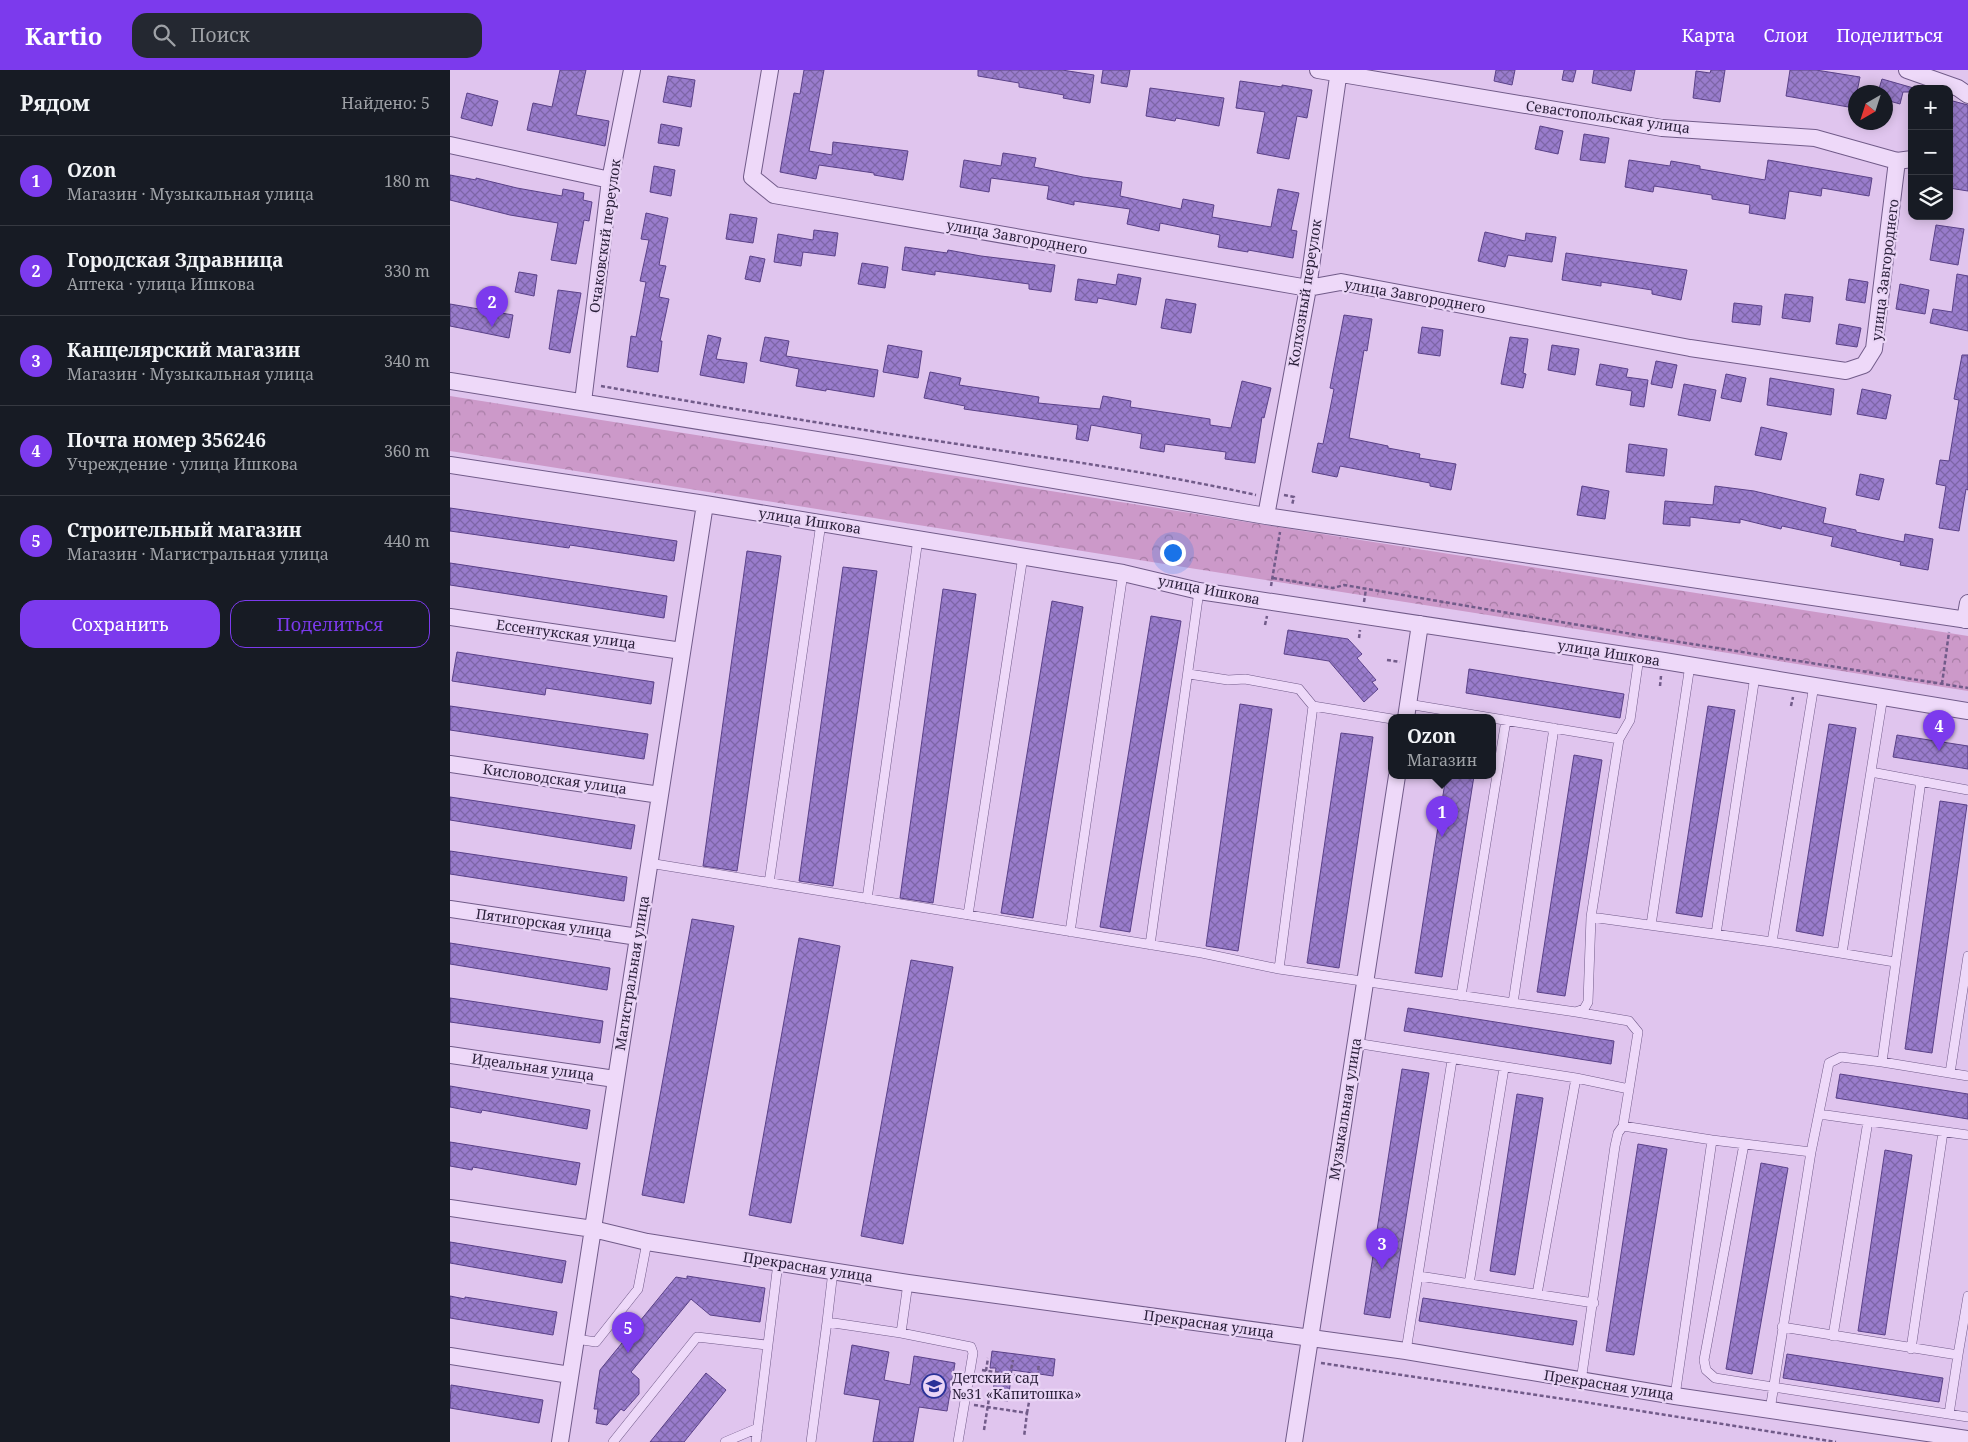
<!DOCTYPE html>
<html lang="ru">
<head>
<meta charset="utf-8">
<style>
  :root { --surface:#171b24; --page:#242831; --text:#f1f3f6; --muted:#9ea1a6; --line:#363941; --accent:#7c3aed }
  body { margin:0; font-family:"Noto Serif",serif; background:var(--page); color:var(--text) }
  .controls { position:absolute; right:15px; top:15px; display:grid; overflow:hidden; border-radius:10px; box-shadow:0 2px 12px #0003 }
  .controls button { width:45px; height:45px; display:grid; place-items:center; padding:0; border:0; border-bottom:1px solid var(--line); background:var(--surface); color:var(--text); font:25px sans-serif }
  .compass { position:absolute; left:1398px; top:15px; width:45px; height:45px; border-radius:50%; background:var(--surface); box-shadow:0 2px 12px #0003; rotate:219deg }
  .you { position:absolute; left:722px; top:482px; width:18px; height:18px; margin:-12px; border:4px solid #fff; border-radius:50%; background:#1a73e8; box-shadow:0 0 0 8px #1a73e833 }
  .badge { display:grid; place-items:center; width:32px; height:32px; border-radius:50%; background:var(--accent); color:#fff; font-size:16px; font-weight:700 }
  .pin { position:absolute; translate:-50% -41px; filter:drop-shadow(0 1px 2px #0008) }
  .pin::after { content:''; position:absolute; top:26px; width:18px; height:15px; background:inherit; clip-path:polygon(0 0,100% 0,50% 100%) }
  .popup { position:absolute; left:938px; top:644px; width:108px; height:65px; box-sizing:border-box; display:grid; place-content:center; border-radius:10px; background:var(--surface); filter:drop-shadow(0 1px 4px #0005); font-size:16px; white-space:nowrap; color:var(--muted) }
  .popup b { font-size:19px; color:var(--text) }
  .popup::after { content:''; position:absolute; left:50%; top:100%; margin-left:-10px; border:10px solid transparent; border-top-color:var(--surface) }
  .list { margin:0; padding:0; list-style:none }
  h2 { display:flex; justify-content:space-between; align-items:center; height:65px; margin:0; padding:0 20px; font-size:21px }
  h2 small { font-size:16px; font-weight:400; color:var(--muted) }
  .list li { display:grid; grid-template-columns:32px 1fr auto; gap:15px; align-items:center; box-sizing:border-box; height:90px; padding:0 20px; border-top:1px solid var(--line) }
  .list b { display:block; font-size:19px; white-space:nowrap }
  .list p { margin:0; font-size:16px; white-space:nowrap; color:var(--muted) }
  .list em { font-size:16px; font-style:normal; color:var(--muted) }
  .actions { display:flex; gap:10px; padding:15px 20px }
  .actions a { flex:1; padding:11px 0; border:1px solid var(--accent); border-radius:15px; text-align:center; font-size:18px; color:var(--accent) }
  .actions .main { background:var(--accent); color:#fff }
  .icon { flex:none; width:28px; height:28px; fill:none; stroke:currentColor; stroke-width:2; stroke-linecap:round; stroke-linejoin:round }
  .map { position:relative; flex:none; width:1518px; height:1372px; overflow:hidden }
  header { display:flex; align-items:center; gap:30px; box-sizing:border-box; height:70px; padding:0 25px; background:var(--accent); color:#fff }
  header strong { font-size:24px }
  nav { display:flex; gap:28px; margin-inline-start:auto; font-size:18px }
  .search { width:350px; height:45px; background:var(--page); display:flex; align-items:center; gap:12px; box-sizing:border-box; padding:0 18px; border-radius:15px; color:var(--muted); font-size:19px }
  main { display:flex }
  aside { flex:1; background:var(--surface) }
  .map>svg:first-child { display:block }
  .forest { fill:url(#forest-crowns) }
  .building { fill:url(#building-cross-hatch); stroke:#5a4188 }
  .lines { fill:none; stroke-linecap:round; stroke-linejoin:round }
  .service-casing { stroke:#715b89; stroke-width:10 }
  .minor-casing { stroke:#715b89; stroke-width:18 }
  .path { stroke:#715b89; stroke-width:2.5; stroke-dasharray:4 2.5; stroke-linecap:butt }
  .service { stroke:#eed9f9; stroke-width:9 }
  .minor { stroke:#eed9f9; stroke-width:16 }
  .labels { text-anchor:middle; stroke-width:4.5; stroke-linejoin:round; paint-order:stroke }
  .street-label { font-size:14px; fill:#2a1f3a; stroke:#ead5f6 }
  .poi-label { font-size:14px; fill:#2a1f3a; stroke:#ead5f6; text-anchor:start }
</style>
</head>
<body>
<header>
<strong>Kartio</strong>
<div class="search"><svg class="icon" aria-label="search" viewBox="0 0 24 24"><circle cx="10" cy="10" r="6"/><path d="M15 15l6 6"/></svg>Поиск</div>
<nav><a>Карта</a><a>Слои</a><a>Поделиться</a></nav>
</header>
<main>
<aside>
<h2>Рядом<small>Найдено: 5</small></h2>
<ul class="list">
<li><span class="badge">1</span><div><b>Ozon</b><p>Магазин · Музыкальная улица</p></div><em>180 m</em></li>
<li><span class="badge">2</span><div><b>Городская Здравница</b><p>Аптека · улица Ишкова</p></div><em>330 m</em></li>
<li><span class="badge">3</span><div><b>Канцелярский магазин</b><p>Магазин · Музыкальная улица</p></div><em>340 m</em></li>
<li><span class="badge">4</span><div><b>Почта номер 356246</b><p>Учреждение · улица Ишкова</p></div><em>360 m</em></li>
<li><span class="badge">5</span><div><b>Строительный магазин</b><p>Магазин · Магистральная улица</p></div><em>440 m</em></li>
</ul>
<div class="actions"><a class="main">Сохранить</a><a>Поделиться</a></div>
</aside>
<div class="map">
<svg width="1518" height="1372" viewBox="0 0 1518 1372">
  <defs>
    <pattern id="forest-crowns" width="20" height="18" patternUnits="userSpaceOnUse" patternTransform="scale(1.25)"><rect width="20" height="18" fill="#cc99c9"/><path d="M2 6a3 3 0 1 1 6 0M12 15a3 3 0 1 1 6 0" fill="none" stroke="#a67ca4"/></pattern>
    <pattern id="building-cross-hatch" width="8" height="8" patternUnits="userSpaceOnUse" patternTransform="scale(1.25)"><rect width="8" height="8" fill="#997ccc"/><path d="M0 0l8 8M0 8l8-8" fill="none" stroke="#7d65a7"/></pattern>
  </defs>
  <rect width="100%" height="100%" fill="#e0c5ee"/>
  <path class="forest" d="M0,326l1518,240v55l-1518,-240z"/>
  <path class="building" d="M110,0h26l-10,45 33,6 -4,25 -78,-16 6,-27 19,4z
    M354,0h20l-15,81 23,4 1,-13 75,9 -5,29 -29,-5v-2l-55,-8 -3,14 -36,-7 14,-79 6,1z
    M528,0h84l32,5 -4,28 -27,-5 1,-3 -45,-8v-4l-41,-7z
    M653,0h27l-3,17 -26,-4z
    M1046,0h19l-3,15 -18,-4z
    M1114,0h12l-3,12 -11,-2z
    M1144,0h41l-4,21 -39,-8z
    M1261,0h14l-5,32 -27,-4 3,-27 14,2z
    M1340,0h26l44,7 -3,15h-1l-2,16 -68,-12z
    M218,6l27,4 -4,27 -28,-5z
    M1432,9l35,10h-5v3h-9l-3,12 -14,-4v-8h-8z
    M790,11l42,6v-2l30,5 -5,28 -10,-2 -8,43 -32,-6 8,-41 -29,-4z
    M700,18l74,10 -5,28 -43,-8 -1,3 -29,-5z
    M17,23l31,8 -6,25 -31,-8z
    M1499,30l19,5v86l-19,-3 3,-17h-3z
    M211,54l21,4 -3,18 -21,-3z
    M1090,56l23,5 -5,23 -23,-5z
    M1134,64l25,4 -4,25 -25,-3z
    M553,83l33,5 -2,9 49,10 39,5 -2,14 61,13 2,-10 31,6 -2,12 53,9 6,1 7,-38 21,4 -8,37 6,1 -4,27 -45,-8v2l-30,-5 2,-12 -60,-12 -1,8 -32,-7 3,-15 -56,-8v4l-27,-6 2,-13 -58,-8 -2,14 -29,-5 4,-27 37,6z
    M1179,90l41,6 1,-5 29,5v3l65,11 3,-20 104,18 -3,18 -47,-8 -1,8 -32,-5 -4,28 -36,-6 1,-8 -38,-6v-4l-58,-9 -1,6 -28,-5z
    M204,96l21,4 -4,26 -21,-4z
    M0,105l26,5v-2l41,10 45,8 1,-7 21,4 -1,7 9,2 -3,19 -5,-1 -8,44 -25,-4 7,-37 -48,-8 -60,-15z
    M196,143l22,5 -9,47 7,1 -7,31 10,2 -9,42h2l-4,31 -31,-5 4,-31 5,1 10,-55 -6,-1 9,-41 -8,-1z
    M280,144l27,4 -4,25 -27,-4z
    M1486,155l28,4 -6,36 -28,-5z
    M364,160l24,3 -3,23 -32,-4 -2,14 -27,-4 4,-28 35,6z
    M1035,162l40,9 1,-8 30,4 -4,25 -44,-7 -3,12 -27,-6z
    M455,177l42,6 1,-3 33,6 74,9 -4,27 -22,-3v-5l-94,-13v4l-33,-5z
    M1116,183l121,17 -6,30 -29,-6v-4l-51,-8v4l-39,-6z
    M300,186l15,3 -5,23 -15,-3z
    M412,193l26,4 -3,21 -27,-4z
    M69,202l18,3 -3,21 -19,-4z
    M668,204l23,4 -5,27 -38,-7 -1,5 -22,-3 3,-21 38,6z
    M1507,204l11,2v55l-38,-8 3,-14 19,3z
    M1399,209l19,3 -3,21 -19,-3z
    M1450,214l29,6 -4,24 -29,-5z
    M108,220l23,3 -11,60 -21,-4z
    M1335,224l28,3 -3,25 -28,-4z
    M716,229l30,5 -5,29 -30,-5z
    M1284,233l28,3 -2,19 -28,-3z
    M0,234l63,11 -4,23 -59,-12z
    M894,245l28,4 -5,32 -3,-1 -15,88 39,8v2l32,6 -1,4 37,6 -5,26 -21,-4v-3l-90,-17 -3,11 -25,-5 6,-29 5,1 11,-55 -4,-1z
    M1389,254l22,4 -4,19 -21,-3z
    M972,257l21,3 -3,26 -22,-3z
    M258,265l13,3 -5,21 31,4 -3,20 -44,-8z
    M315,267l24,4 -3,15 92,14 -4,27 -48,-8v2l-30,-5 3,-17 -39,-8z
    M1060,267l18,2 -5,34 3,1 -3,14 -22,-4z
    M438,275l34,6 -4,27 -35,-6z
    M1102,275l27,4 -4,26 -27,-5z
    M1512,285h6v135l-2,-1 -7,42 -20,-3 7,-42 -10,-2 4,-24 9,1 10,-61 -5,-1z
    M1206,291l21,4 -5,23 -21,-4z
    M1150,294l28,5 -2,8 22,3 -4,27 -14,-2 2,-14 -36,-6z
    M480,302l31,6 -2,7 80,12 -1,6 62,6 3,-13 28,5 -1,6 80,12v6l21,3 11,-47 29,7 -7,30 -2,-1 -7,46 -30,-4 1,-7 -61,-8 -1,8 -24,-4 2,-14 -51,-9 -3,16 -12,-2 2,-14 -114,-16 1,-3 -41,-8z
    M1276,304l20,4 -5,24 -20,-4z
    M1320,308l64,11 -3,26 -64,-10z
    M1234,314l32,6 -6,31 -32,-6z
    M1412,319l29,6 -5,24 -29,-5z
    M1311,357l26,6 -6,27 -26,-5z
    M1179,374l38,5 -3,27 -38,-4z
    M1410,404l24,5 -5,21 -23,-5z
    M1132,416l27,5 -4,28 -28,-4z
    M1265,416l39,5 72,17 -3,15 33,7v2l48,10 1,-8 28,5 -5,31 -28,-5 1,-3 -70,-16 2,-9 -51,-11 -1,3 -41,-10v4l-50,-6v9l-27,-2 2,-23 48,4z
    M0,438l227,33 -3,20 -104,-16 -1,3 -119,-17z
    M297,481l34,5 -44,315 -34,-5z
    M0,493l217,33 -3,22 -214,-33z
    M393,497l34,4 -44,315 -34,-5z
    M493,519l33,5 -43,309 -33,-5z
    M602,531l31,6 -50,311 -32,-5z
    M701,546l30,5 -51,311 -30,-5z
    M838,560l60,9 14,15 -5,4 19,22 -4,2 6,7 -14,13 -35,-41 -45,-7z
    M7,582l197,30 -3,22 -105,-16 -1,7 -93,-14z
    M1019,599l155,25 -4,24 -154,-25z
    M790,634l32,5 -34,242 -32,-5z
    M0,636l198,28 -4,25 -194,-29z
    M1258,636l27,4 -33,207 -26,-4z
    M1379,654l27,4 -33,208 -27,-5z
    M891,663l32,4 -34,231 -32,-5z
    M1447,665l71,11v23l-75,-12z
    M1124,685l28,5 -37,236 -28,-4z
    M996,706h28l-32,201 -27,-4z
    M0,727l185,28 -4,24 -181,-29z
    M1490,731l27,4 -35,248 -27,-4z
    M0,781l177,26 -3,24 -174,-27z
    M242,849l42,7 -50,277 -42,-8z
    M349,868l41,8 -49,277 -42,-8z
    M0,873l160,25 -3,22 -157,-26z
    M461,890l42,7 -50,277 -42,-8z
    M0,928l153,23 -3,22 -150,-21z
    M958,938l206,33 -3,23 -207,-33z
    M952,999l27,4 -39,245 -26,-4z
    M1390,1004l128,20v25l-132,-21z
    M0,1016l140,24 -3,19 -105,-19 -1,3 -31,-6z
    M1067,1024l26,4 -28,177 -25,-4z
    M0,1072l130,21 -4,22 -103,-18 -1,3 -22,-4z
    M1188,1074l29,5 -33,206 -28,-4z
    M1435,1080l27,5 -27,180 -27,-4z
    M1311,1093l27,5 -36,206 -26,-5z
    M0,1172l116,19 -4,22 -112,-20z
    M237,1206l78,12 -5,34 -50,-7 -19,-16 -60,73 8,7v15l-15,17 -3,-2 -14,16 -11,-2 2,-14h-4l6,-39 71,-87 5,-6 11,2z
    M0,1226l15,3v-2l92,15 -4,23 -103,-17z
    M973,1228l154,23 -4,24 -154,-24z
    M402,1275l37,7 -5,28 26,5 4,-29 41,7 -8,48 -28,-4 -6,35h-40l7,-42 -36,-6z
    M542,1281l63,8 -2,17 -41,-6 -4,31 -16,-2 4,-31h-6z
    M1337,1284l156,24 -4,24 -156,-24z
    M256,1303l20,17 -42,52h-34z
    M1,1315l92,15 -4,23 -89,-15z"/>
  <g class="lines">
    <g class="service-casing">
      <path id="service" d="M739,604l39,6 17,-1 54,10 14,17 79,13
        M958,634l211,35
        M863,636l-34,263 297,43 8,-3 4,-7 3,-85 28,-178 11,-19 9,-63
        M1421,702l97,18
        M1471,711l-39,281 86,14
        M199,793l553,90 77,16
        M319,813l52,-360
        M417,829l51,-360
        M518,845l55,-359
        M1141,847l181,25 123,20
        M1201,855l39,-260
        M620,862l53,-359
        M1266,864l39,-258
        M1322,872l42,-257
        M700,875l49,-354
        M1392,883l41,-257
        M1011,926l45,-276
        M1063,933l41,-275
        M1126,942l53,9 9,11 -9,57
        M905,973l221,35 53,11 -6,37
        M1500,1003l18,-117
        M1369,1044l149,21
        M1294,1074l-40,216 2,10 9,8 253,39
        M969,1206l175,27
        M1019,1214l35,-216
        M1087,1224l39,-216
        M377,1252l6,-51
        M1332,1257l176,28 10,-59
        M451,1263l7,-50
        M1383,1266l35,-215
        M126,1269l20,3 42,-53 9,-47
        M1461,1279l32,-217
        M956,1281l46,-291
        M1131,1311l34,-235 3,-13 5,-7 89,14 99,12
        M1225,1326l37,-256
        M1320,1340l41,-258 18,-89 12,-6 41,5
        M1499,1344l9,-59
        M163,1372l84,-105 70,8
        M275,1372l33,-14
        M306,1372l22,-179
        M361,1372l16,-120 74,11 70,14 2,6 -15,89"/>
    </g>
    <g class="minor-casing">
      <path id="minor" d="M320,0l-18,107 22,18 534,93 33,-6 349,66 156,23 18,-6 10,-16 23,-188 15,-2
        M868,0l344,58 153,10 82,23
        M1457,0l51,18 10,7
        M0,75l160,35
        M0,311l404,65 412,70 702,104
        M133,332l27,-222 22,-110
        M0,395l255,39 418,69 76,18 465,70 304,50
        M816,446l42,-228 31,-218
        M0,547l232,34
        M1515,550l3,-17
        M956,648l14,-94
        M0,694l210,31
        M0,839l188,28
        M0,985l165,24
        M0,1138l143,21 54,13 261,41 498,68 269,45 293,43
        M0,1286l120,19
        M110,1372l145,-938
        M844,1372l103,-666"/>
    </g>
    <path class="path" d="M151,316c114,20 228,39 343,56 104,16 209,30 312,53
      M834,425l10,2 -2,8
      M823,508l60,10 11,-3 323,55 301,48
      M821,516l9,-54
      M914,532l2,-13
      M815,555l2,-9
      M909,568l1,-8
      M937,590l13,2
      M1492,614l7,-52
      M1210,616l1,-10
      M1341,636l2,-9
      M871,1293l263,39 252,40
      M532,1300l55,9 2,-16
      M536,1301l2,-13
      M560,1305l3,-15
      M524,1335l53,8 -3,24
      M577,1343l2,-11
      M534,1360l6,-38"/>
    <use href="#service" class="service"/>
    <use href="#minor" class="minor"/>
  </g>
  <defs>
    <g id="school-ring" transform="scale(1.25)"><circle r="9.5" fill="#ead5f6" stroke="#2b3298" stroke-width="1.5"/><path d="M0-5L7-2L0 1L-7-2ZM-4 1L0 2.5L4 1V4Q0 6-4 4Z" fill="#2b3298"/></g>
  </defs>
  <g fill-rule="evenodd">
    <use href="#school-ring" x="484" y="1316"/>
  </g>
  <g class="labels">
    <g class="street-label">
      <text transform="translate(1158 47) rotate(8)" y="5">Севастопольская улица</text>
      <text transform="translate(155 166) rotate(-82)" y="5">Очаковский переулок</text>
      <text transform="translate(567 167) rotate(10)" y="5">улица Завгороднего</text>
      <text transform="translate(1435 200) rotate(-83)" y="5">улица Завгороднего</text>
      <text transform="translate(855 223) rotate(-81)" y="5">Колхозный переулок</text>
      <text transform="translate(965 226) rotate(10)" y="5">улица Завгороднего</text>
      <text transform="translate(360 451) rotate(9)" y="5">улица Ишкова</text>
      <text transform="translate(759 520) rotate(11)" y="5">улица Ишкова</text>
      <text transform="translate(116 564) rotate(8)" y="5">Ессентукская улица</text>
      <text transform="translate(1159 583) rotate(9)" y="5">улица Ишкова</text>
      <text transform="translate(105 709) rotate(8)" y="5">Кисловодская улица</text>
      <text transform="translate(94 853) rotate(8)" y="5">Пятигорская улица</text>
      <text transform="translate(182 903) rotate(-81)" y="5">Магистральная улица</text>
      <text transform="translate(83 997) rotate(8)" y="5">Идеальная улица</text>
      <text transform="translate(895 1039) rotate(-81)" y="5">Музыкальная улица</text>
      <text transform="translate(358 1197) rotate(9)" y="5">Прекрасная улица</text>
      <text transform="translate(759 1254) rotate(8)" y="5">Прекрасная улица</text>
      <text transform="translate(1159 1315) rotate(9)" y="5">Прекрасная улица</text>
    </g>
    <g class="poi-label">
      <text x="502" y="1313">Детский сад<tspan x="502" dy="16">№31 «Капитошка»</tspan></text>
    </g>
  </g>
</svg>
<div class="controls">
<button>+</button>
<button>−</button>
<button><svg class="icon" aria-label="layers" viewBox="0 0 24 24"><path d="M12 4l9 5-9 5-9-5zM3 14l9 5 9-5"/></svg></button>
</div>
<svg class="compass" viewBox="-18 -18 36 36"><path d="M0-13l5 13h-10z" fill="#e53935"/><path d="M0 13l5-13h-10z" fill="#9ea1a6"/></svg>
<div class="you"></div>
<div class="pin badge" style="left:992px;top:767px">1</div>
<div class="popup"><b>Ozon</b>Магазин</div>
<div class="pin badge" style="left:42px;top:257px">2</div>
<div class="pin badge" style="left:932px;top:1199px">3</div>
<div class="pin badge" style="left:1489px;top:681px">4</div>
<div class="pin badge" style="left:178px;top:1283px">5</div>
</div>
</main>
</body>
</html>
